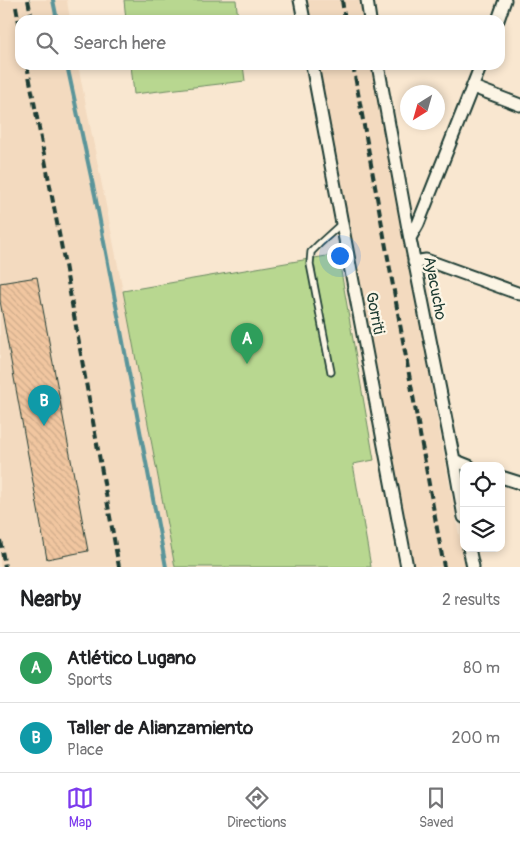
<!DOCTYPE html>
<html lang="en">
<head>
<meta charset="utf-8">
<style>
  :root { --surface:#fff; --page:#f6f6f6; --text:#202124; --muted:#757577; --line:#e0e0e0; --accent:#7c3aed }
  body { margin:0; font-family:Pangolin,sans-serif; background:var(--page); color:var(--text) }
  .controls { position:absolute; right:15px; bottom:15px; display:grid; overflow:hidden; border-radius:10px; box-shadow:0 2px 8px #0003 }
  .controls button { width:45px; height:45px; display:grid; place-items:center; padding:0; border:0; border-bottom:1px solid var(--line); background:var(--surface); color:var(--text); font:25px sans-serif }
  .compass { position:absolute; left:400px; top:85px; width:45px; height:45px; border-radius:50%; background:var(--surface); box-shadow:0 2px 8px #0003; rotate:217deg }
  .you { position:absolute; left:339px; top:255px; width:18px; height:18px; margin:-12px; border:4px solid #fff; border-radius:50%; background:#1a73e8; box-shadow:0 0 0 8px #1a73e833 }
  .badge { display:grid; place-items:center; width:32px; height:32px; border-radius:50%; background:var(--accent); color:#fff; font-size:16px; font-weight:700 }
  .pin { position:absolute; translate:-50% -41px; filter:drop-shadow(0 1px 2px #0008) }
  .pin::after { content:''; position:absolute; top:26px; width:18px; height:15px; background:inherit; clip-path:polygon(0 0,100% 0,50% 100%) }
  .list { margin:0; padding:0; list-style:none }
  h2 { display:flex; justify-content:space-between; align-items:center; height:65px; margin:0; padding:0 20px; font-size:21px }
  h2 small { font-size:16px; font-weight:400; color:var(--muted) }
  .list li { display:grid; grid-template-columns:32px 1fr auto; gap:15px; align-items:center; box-sizing:border-box; height:70px; padding:0 20px; border-top:1px solid var(--line) }
  .list b { display:block; font-size:19px; white-space:nowrap }
  .list p { margin:0; font-size:16px; white-space:nowrap; color:var(--muted) }
  .list em { font-size:16px; font-style:normal; color:var(--muted) }
  .icon { flex:none; width:28px; height:28px; fill:none; stroke:currentColor; stroke-width:2; stroke-linecap:round; stroke-linejoin:round }
  .map { position:relative; flex:none; width:520px; height:567px; overflow:hidden }
  .search { position:absolute; background:var(--surface); box-shadow:0 2px 8px #0003; left:15px; right:15px; top:15px; height:55px; display:flex; align-items:center; gap:12px; box-sizing:border-box; padding:0 18px; border-radius:15px; color:var(--muted); font-size:19px }
  .sheet { height:205px; background:var(--surface) }
  nav { display:flex; justify-content:space-around; align-items:center; box-sizing:border-box; height:70px; border-top:1px solid var(--line); background:var(--surface); font-size:14px; color:var(--muted) }
  nav a { display:grid; justify-items:center; gap:2px }
  nav .on { color:var(--accent) }
  .map>svg:first-child { display:block }
  .built { fill:#f3dabf }
  .park { fill:#b8d790; stroke:#6c8a62 }
  .lines { fill:none; stroke-linecap:round; stroke-linejoin:round }
  .stream { stroke:#5a959a; stroke-width:4 }
  .building { fill:url(#building-back-hatch); stroke:#1f3d34 }
  .lane-casing { stroke:#1f3d34; stroke-width:9 }
  .street-casing { stroke:#1f3d34; stroke-width:15 }
  .lane { stroke:#fcf5e5; stroke-width:5.5 }
  .street { stroke:#fcf5e5; stroke-width:11 }
  .rail { stroke:#1f3d34; stroke-width:4; stroke-dasharray:8 4; stroke-linecap:butt }
  .labels { text-anchor:middle; stroke-width:4.5; stroke-linejoin:round; paint-order:stroke }
  .street-label { font-size:16px; fill:#1f3d34; stroke:#fcf5e5 }
</style>
</head>
<body>
<div class="map">
<svg width="520" height="567" viewBox="0 0 520 567">
  <defs>
    <pattern id="building-back-hatch" width="6" height="6" patternUnits="userSpaceOnUse" patternTransform="scale(1.25)"><rect width="6" height="6" fill="#f1c6a0"/><path d="M-1 5l2 2M0 0l6 6M5-1l2 2" fill="none" stroke="#ceab8a"/></pattern>
  </defs>
  <rect width="100%" height="100%" fill="#f9e7d0"/>
  <filter id="ink" filterUnits="userSpaceOnUse"><feTurbulence type="fractalNoise" baseFrequency=".02" numOctaves="2"/><feDisplacementMap in="SourceGraphic" scale="10" xChannelSelector="R" yChannelSelector="G"/><feConvolveMatrix kernelMatrix="1 2 1 2 8 2 1 2 1" color-interpolation-filters="sRGB"/></filter>
  <g filter="url(#ink)">
    <path class="built" d="M0,0h67l3,20h-50v45h58l45,226 52,276h-175z
      M307,0h52l4,20h-52z
      M319,65h52l94,502h-51z"/>
    <path class="park" d="M124,0h112l2,20h-112z
      M131,65h112l2,16 -111,13z
      M338,254l36,206 -21,4 18,103h-196l-52,-276z"/>
    <g class="lines">
      <path class="stream" d="M53,0l4,20
        M67,65l28,130 71,372"/>
    </g>
    <path class="building" d="M37,277l51,274 -41,8 -47,-258v-18z"/>
    <g class="lines">
      <g class="lane-casing">
        <path id="lane" d="M331,372l-21,-108 1,-12 8,-8 23,-21"/>
      </g>
      <g class="street-casing">
        <path id="street" d="M300,0l4,20
          M367,0l3,20
          M498,20l7,-20
          M312,65l95,502
          M378,65l31,169 45,226 10,57
          M473,87l47,18
          M410,238l8,-14 63,-159
          M414,262l12,-2 94,34
          M454,460l15,6
          M501,477l19,6
          M469,548l4,19"/>
      </g>
      <use href="#lane" class="lane"/>
      <use href="#street" class="street"/>
      <path class="rail" d="M28,0l4,20
        M342,0l3,20
        M16,7l4,21
        M27,65l38,200 54,302
        M353,65l91,502
        M0,540l5,27"/>
    </g>
  </g>
  <g class="labels">
    <g class="street-label">
      <text transform="translate(436 288) rotate(79)" y="6">Ayacucho</text>
      <text transform="translate(376 313) rotate(79)" y="6">Gorriti</text>
    </g>
  </g>
</svg>
<div class="controls">
<button><svg class="icon" aria-label="locate" viewBox="0 0 24 24"><circle cx="12" cy="12" r="6"/><path d="M12 2v4M12 18v4M2 12h4M18 12h4"/></svg></button>
<button><svg class="icon" aria-label="layers" viewBox="0 0 24 24"><path d="M12 4l9 5-9 5-9-5zM3 14l9 5 9-5"/></svg></button>
</div>
<svg class="compass" viewBox="-18 -18 36 36"><path d="M0-13l5 13h-10z" fill="#e53935"/><path d="M0 13l5-13h-10z" fill="#757577"/></svg>
<div class="you"></div>
<div class="pin badge" style="left:247px;top:364px;background:#2e9e5b">A</div>
<div class="pin badge" style="left:44px;top:426px;background:#0f9aa8">B</div>
<div class="search"><svg class="icon" aria-label="search" viewBox="0 0 24 24"><circle cx="10" cy="10" r="6"/><path d="M15 15l6 6"/></svg>Search here</div>
</div>
<section class="sheet">
<h2>Nearby<small>2 results</small></h2>
<ul class="list">
<li><span class="badge" style="background:#2e9e5b">A</span><div><b>Atlético Lugano</b><p>Sports</p></div><em>80 m</em></li>
<li><span class="badge" style="background:#0f9aa8">B</span><div><b>Taller de Alianzamiento</b><p>Place</p></div><em>200 m</em></li>
</ul>
</section>
<nav>
<a class="on"><svg class="icon" aria-label="map" viewBox="0 0 24 24"><path d="M3 6l6-2 6 2 6-2v14l-6 2-6-2-6 2zM9 4v14M15 6v14"/></svg>Map</a>
<a><svg class="icon" aria-label="directions" viewBox="0 0 24 24"><path d="M12 3l9 9-9 9-9-9zM9 14v-3h6M13 9l2 2-2 2"/></svg>Directions</a>
<a><svg class="icon" aria-label="saved" viewBox="0 0 24 24"><path d="M7 4h10v16l-5-4-5 4z"/></svg>Saved</a>
</nav>
</body>
</html>
